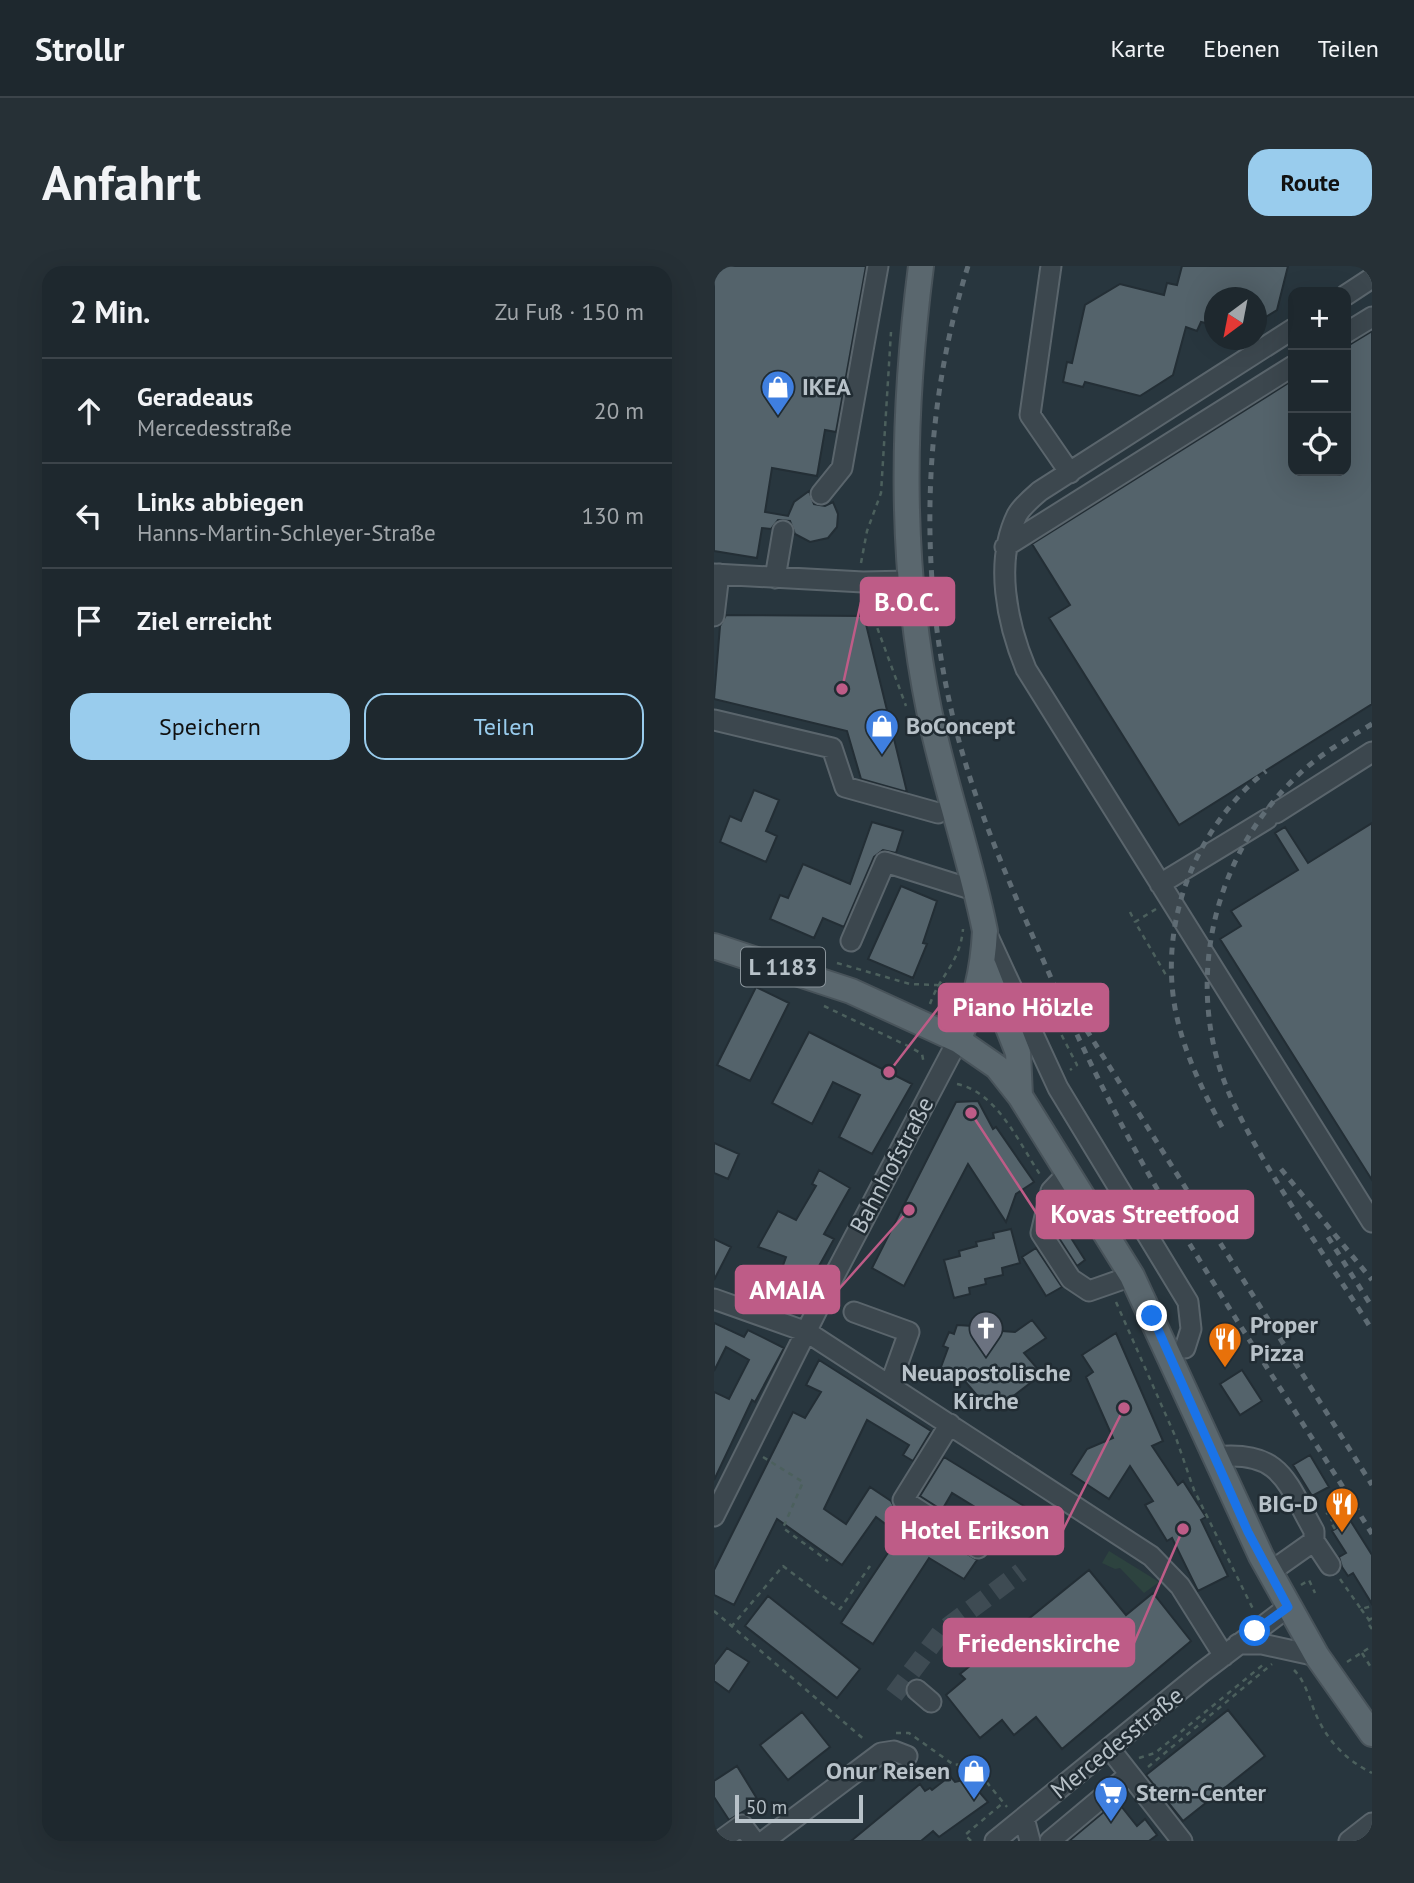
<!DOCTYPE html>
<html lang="de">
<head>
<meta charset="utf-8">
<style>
  :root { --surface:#1e282e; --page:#263036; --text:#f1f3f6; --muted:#a1a6aa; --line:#3c444a; --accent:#99cced }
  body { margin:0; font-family:"PT Sans",sans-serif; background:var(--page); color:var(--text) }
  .controls { position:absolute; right:21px; top:21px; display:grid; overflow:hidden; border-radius:14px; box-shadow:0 7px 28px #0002 }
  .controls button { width:63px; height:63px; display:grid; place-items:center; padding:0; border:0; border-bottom:2px solid var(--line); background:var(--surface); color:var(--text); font:35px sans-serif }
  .compass { position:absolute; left:490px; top:21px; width:63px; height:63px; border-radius:50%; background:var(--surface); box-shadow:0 7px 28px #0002; rotate:212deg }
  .scale { position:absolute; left:21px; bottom:18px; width:128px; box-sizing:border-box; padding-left:7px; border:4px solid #b8c2c9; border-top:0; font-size:19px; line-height:24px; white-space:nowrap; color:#b8c2c9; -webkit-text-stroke:5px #212c33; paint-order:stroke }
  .stop { position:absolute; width:21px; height:21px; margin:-16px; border:5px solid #1a73e8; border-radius:50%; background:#fff }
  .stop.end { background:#1a73e8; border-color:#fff; box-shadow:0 2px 7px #0008 }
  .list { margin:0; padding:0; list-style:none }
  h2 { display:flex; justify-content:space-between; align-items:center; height:91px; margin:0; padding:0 28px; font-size:30px }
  h2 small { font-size:23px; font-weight:400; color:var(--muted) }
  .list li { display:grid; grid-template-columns:46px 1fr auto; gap:21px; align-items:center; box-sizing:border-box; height:105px; padding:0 28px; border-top:2px solid var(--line) }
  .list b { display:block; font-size:26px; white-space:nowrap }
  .list p { margin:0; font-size:23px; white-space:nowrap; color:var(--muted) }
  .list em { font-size:23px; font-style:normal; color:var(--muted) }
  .actions { display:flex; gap:14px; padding:21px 28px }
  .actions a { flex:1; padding:16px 0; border:2px solid var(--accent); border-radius:21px; text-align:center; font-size:24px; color:var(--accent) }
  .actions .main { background:var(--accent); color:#111 }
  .icon { flex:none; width:38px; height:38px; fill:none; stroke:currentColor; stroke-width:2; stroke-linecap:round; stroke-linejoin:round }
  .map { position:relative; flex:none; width:658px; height:1575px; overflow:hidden; border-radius:21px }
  header { display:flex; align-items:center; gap:42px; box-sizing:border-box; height:98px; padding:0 35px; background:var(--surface); border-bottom:2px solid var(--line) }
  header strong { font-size:33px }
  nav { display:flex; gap:38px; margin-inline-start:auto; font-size:24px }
  .intro { display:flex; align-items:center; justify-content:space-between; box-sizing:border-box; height:168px; padding:0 42px }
  h1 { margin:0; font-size:49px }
  .button { padding:18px 32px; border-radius:21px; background:var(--accent); color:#111; font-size:24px; font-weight:700 }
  main { display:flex; gap:42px; padding:0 42px }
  aside { flex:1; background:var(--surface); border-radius:21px; box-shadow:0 7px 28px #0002 }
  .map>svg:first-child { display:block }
  .green { fill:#2d433f }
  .building { fill:#54636b; stroke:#232e35; stroke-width:2 }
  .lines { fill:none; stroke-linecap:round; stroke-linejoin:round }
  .minor-tunnel { stroke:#3e4b53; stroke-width:19; stroke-dasharray:19 10; stroke-linecap:butt }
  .minor-casing { stroke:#5a656c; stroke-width:23 }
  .major-casing { stroke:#48535a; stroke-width:28 }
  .path { stroke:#4c605d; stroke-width:2.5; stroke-dasharray:5 5; stroke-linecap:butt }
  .minor { stroke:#3c474e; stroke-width:19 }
  .major { stroke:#5a676e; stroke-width:24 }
  .rail { stroke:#5f6c74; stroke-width:5; stroke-dasharray:7 7; stroke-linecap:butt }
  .route { stroke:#1a73e8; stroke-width:9 }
  .labels { text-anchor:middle; stroke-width:5; stroke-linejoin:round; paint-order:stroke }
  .shield { fill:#212c33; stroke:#8b959c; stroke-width:2 }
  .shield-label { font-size:23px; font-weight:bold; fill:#b8c2c9 }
  .poi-label { font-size:24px; font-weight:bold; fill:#b8c2c9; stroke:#212c33; text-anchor:start }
  .street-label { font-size:24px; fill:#b8c2c9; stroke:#212c33 }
  .leader { fill:none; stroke:#be5c87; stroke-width:2.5 }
  .callout-dot { fill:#be5c87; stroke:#212c33; stroke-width:2.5 }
  .callout { fill:#be5c87; stroke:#be5c87; stroke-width:2.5 }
  .callout-label { font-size:26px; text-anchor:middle; font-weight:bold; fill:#fff }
</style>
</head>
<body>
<header>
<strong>Strollr</strong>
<nav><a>Karte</a><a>Ebenen</a><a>Teilen</a></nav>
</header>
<div class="intro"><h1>Anfahrt</h1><a class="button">Route</a></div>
<main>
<aside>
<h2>2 Min.<small>Zu Fuß · 150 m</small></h2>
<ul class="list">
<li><svg class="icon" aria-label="ahead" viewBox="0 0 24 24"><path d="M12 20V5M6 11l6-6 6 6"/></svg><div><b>Geradeaus</b><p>Mercedesstraße</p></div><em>20 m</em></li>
<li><svg class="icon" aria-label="left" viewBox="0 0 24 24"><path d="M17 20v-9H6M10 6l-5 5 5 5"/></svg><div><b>Links abbiegen</b><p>Hanns-Martin-Schleyer-Straße</p></div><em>130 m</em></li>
<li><svg class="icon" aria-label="arrive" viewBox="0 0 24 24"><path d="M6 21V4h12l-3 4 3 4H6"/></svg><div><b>Ziel erreicht</b></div></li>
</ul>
<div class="actions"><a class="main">Speichern</a><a>Teilen</a></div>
</aside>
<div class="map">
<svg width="658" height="1575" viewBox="0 0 658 1575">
  <rect width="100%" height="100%" fill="#28363e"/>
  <path class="green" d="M395,1285l50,31 -15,11 -24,-25 -5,1 -13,-6z"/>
  <path class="building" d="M0,0h152l-30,166 -11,-2 -8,46 -45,-8 -7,44 23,4 6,-14 15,-11 5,13 11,2 8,-4 5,12 -1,13 -9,11 -18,4 -15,-8 -5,-13 -12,-1 -7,9 -9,-1 -5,30 -43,-7z
    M468,0h106l-11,44 -21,13v-25h-42v27l-13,-3 -4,9 -11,-4 -13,48 -33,21 -55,-14 -2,5 -20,-5 4,-20 5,1 13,-58 35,-21 44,11 3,-12 10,2z
    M658,65v373l-193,121 -130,-207 21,-13 -38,-61 261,-164v91h53v-124z
    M12,349l138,1 43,176 -46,-13 -14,-48 -133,-32 6,-73z
    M40,524l25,10 -13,31 11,5 -11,26 -46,-20 10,-26 11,5z
    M158,556l31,9 -7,22 -13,-3 -9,7 -30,70 -21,-9 -9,20 -44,-19 10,-24 8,3 15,-34 47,20z
    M658,557v357l-152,-241 21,-13 -10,-15 67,-41 -23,-37 10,-6 23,36z
    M187,620l36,15 -14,42 4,1 -14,34 -45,-19z
    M42,721l33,16 -39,78 -33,-16z
    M95,766l103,52 -40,70 -33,-17 21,-42 -27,-13 -21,42 -40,-21z
    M264,835l15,28 3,-2 38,55 -18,12 -10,28 -38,-58 -64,122 -32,-18 84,-166z
    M0,877l25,11 -11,25 -14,-6z
    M105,904l31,18 -26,46 10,5 -20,36 -11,33 -31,-10 -2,8 -32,-11 7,-23 32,10 9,-25 -28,-10 20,-36 18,9 20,-34 -4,-2z
    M297,963l9,34 -18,5 1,7 -18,4 1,5 -17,4 1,6 -16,4 -10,-38 16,-4 -1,-5 18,-5 -1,-4 18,-4 -1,-5z
    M352,964l19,30 -8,6 -20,-31z
    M0,973l17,8 -17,33z
    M322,982l26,39 -16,9 -24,-39z
    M318,1054l14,18 -22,15 18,21 -43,33 -13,-1 -28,-33 -7,6 -10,-12 7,-19 -5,-2 6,-14 5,2 3,-9 16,1 7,10 7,-6 28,2z
    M0,1057l30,14 4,-7 36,18 -29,54 -3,-2 -38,80v-88l15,7 20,-39 -23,-13 -12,24z
    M402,1067l47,108 -11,5 26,39 5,-4 23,36 -5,3 27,56 -30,15 -26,-53 -5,3 -22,-36 8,-4 -23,-35 -21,33 -38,-25 16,-25 26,-11 -27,-61 7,-5 -11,-17z
    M105,1094l112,71 -18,30 -10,-6 6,-10 -42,-25 -43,89 22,15 24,-37 21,14 5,9 81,50 -13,19 -35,-21 -56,86 -32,-21 59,-88 -24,-18 -34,48 -65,-46 -43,86 -20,-10v-25l79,-158 12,6 16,-26 -15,-7z
    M528,1104l20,31 -22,14 -20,-31z
    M596,1189l19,32 -17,9 -19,-31z
    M230,1191l80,49 -15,24 -18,-11 -3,5 -12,-8 4,-6 -28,-17 -10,17 -22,-14z
    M636,1254l22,35v49l-19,-31 -5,3 -6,-9 -3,-10 7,-4 -14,-22z
    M375,1304l37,45 27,-22 38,48 -129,108 -26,-32 -22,18 -12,-15 -22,18 -34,-43 19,-16 -5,-5z
    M54,1330l92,73 -23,29 -92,-72z
    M13,1382l22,14 -20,30 -15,-11v-16z
    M514,1444l37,46 -82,65 -37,-46z
    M88,1446l28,35 -42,33 -28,-35z
    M23,1500l22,36 -30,18 -15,-23v-16z
    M236,1510l5,6 13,-3 20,23 -49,35 -6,-6 -12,10h-70l69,-57 5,7 5,-3 2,2z
    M403,1535l20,25 8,-7 12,16 -8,6h-80z"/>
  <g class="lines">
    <path class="minor-tunnel" d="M180,1429l48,-64 79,-59"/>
    <g class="minor-casing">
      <path id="minor" d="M337,0l-21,149 40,58
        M632,29l26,-17
        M579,63l-253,162c-8,7 -18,15 -23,24 -23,47 -10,108 9,154l346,553
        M632,67l26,-16
        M107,228l21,-26 36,-202
        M291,281l288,-181
        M0,308l149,8 46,-1
        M61,312l8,-47
        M0,350l5,-42
        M0,454l118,28 13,39 93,26
        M562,547l96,-61
        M446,618l107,-65
        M272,666l72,156 130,214 3,27 -6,19
        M137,675l34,-79 92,29
        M355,906l-18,19 -10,42 30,46 18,12 43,-15
        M0,1033l93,33 344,224 29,30 44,70
        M140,1046l55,20 -19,53
        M236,1158l-47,76 75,48
        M501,1191c66,-7 71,24 99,74v10l-44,31
        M0,1250l118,-236 126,-240
        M600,1275l16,24
        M524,1378h24l55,12
        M203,1424l14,12
        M396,1483l72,92
        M310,1552l6,23
        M6,1575l22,-16 12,16
        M50,1575l117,-88 13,-2 13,5
        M281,1575l206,-168 87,-66
        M336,1575l79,-66
        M635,1575l23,-18"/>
    </g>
    <g class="major-casing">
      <path id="major" d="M207,0c-19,148 -22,297 8,444 15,74 41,146 56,221 -2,40 -10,73 -27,109
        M0,680l137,45 107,49 39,27 23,29 112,180 129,280 56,100 55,78
        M270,700l34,87 2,43"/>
    </g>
    <path class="path" d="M147,297l6,-32 14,-38 10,-161
      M153,334l39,106
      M442,643l-21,13 31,53
      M416,646l5,10
      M123,697l73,21 27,1 17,9
      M322,735l6,-4 35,68 -7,5
      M216,738c10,-29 30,-41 33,-75
      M110,740l86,41 12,7 2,10
      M243,818c40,8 62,59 84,92
      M350,945l14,20
      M402,1036l60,136 18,52 60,121
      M49,1191l40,25 -20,46 45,33
      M612,1248l21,-12
      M621,1263l-5,-8 22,-12
      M626,1313l21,30 11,-3
      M587,1319l8,-5 6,13
      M647,1343l8,11
      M0,1345l152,130
      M658,1352l-5,4 5,7
      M17,1361l52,-61 57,43 30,-43
      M648,1387l10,16
      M633,1396l25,-16
      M580,1404c13,13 16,33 24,49 12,25 30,42 54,54
      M182,1467h13l45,32 17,-2 36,44
      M425,1492l16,-5 109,-89
      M434,1501l124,-103
      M257,1575l-6,-6 39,-33"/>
    <use href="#minor" class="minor"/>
    <use href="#major" class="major"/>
    <path class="rail" d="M254,0c-50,158 -51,340 -2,499 18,59 43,117 68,174 32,74 66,147 105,218 72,129 156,251 233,377
      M658,458c-27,16 -55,32 -78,55 -84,82 -112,212 -62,321 36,77 95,157 140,230
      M365,752l293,467
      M508,861c-20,-38 -39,-76 -47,-119 -16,-89 22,-182 91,-237
      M567,903l91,111
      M614,971l44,70"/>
  </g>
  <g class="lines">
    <path class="route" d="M438,1050l96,216 40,75 -33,24"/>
  </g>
  <defs>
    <g id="shop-pin" transform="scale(1.75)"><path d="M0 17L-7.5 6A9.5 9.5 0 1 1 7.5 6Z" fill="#3f7fe0" stroke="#212c33"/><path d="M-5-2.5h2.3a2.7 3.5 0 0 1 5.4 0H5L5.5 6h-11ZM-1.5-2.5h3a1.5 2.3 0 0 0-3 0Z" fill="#fff"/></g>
    <g id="church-pin" transform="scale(1.75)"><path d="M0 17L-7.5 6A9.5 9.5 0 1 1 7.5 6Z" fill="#6b7280" stroke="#212c33"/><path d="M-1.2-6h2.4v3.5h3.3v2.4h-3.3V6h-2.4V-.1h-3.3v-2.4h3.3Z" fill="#fff"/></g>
    <g id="restaurant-pin" transform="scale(1.75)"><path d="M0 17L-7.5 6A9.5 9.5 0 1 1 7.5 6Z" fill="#e8710a" stroke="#212c33"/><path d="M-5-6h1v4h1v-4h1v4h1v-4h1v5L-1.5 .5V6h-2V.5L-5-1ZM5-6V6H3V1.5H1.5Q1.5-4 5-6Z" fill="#fff"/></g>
    <g id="supermarket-pin" transform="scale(1.75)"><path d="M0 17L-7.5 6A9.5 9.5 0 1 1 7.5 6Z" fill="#3f7fe0" stroke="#212c33"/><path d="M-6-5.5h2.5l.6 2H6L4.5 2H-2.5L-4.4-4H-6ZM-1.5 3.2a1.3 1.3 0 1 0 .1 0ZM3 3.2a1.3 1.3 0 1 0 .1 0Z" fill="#fff"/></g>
  </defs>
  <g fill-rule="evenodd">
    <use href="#shop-pin" x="64" y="121"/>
    <use href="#shop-pin" x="168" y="460"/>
    <use href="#church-pin" x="272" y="1062"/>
    <use href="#restaurant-pin" x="511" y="1073"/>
    <use href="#restaurant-pin" x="628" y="1238"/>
    <use href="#shop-pin" x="260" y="1505"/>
    <use href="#supermarket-pin" x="397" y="1527"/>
  </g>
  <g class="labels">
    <rect class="shield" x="27" y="681.5" width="84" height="39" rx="5"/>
    <g class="shield-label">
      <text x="69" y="709">L 1183</text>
    </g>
    <g class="poi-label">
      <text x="88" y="129">IKEA</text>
      <text x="192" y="468">BoConcept</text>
      <text x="536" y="1067">Proper<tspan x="536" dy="28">Pizza</tspan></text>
      <text x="272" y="1115" text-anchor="middle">Neuapostolische<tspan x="272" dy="28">Kirche</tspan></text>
      <text x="604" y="1246" text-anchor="end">BIG-D</text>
      <text x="236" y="1513" text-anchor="end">Onur Reisen</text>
      <text x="422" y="1535">Stern-Center</text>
    </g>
    <g class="street-label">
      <text transform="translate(178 899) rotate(-62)" y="8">Bahnhofstraße</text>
      <text transform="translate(403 1477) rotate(-39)" y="8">Mercedesstraße</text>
    </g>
  </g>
  <path class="leader" d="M128 423L147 336M175 806L225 741M257 847L323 948M195 944L125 1023M410 1142L349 1264M469 1263L420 1377"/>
  <g class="callout-dot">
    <circle cx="128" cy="423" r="7"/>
    <circle cx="175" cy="806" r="7"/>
    <circle cx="257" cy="847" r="7"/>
    <circle cx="195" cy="944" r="7"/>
    <circle cx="410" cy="1142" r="7"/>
    <circle cx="469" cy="1263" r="7"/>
  </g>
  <g class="callout">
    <rect x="147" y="312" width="93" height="47" rx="7"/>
    <rect x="225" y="718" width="169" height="47" rx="7"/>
    <rect x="323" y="925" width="216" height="47" rx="7"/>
    <rect x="22" y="1000" width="103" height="47" rx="7"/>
    <rect x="172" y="1241" width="177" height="47" rx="7"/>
    <rect x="230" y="1353" width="190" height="47" rx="7"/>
  </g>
  <g class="callout-label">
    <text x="193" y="345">B.O.C.</text>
    <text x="309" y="750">Piano Hölzle</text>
    <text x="431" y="957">Kovas Streetfood</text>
    <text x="73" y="1033">AMAIA</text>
    <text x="261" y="1273">Hotel Erikson</text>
    <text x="325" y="1386">Friedenskirche</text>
  </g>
</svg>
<div class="controls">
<button>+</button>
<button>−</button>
<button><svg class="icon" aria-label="locate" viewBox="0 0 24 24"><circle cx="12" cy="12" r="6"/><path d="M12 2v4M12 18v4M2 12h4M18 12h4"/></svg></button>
</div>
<svg class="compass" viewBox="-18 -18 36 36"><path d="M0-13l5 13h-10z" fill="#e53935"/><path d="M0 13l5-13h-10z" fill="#a1a6aa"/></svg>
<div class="scale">50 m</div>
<div class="stop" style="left:541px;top:1365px"></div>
<div class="stop end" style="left:438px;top:1050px"></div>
</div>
</main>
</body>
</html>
